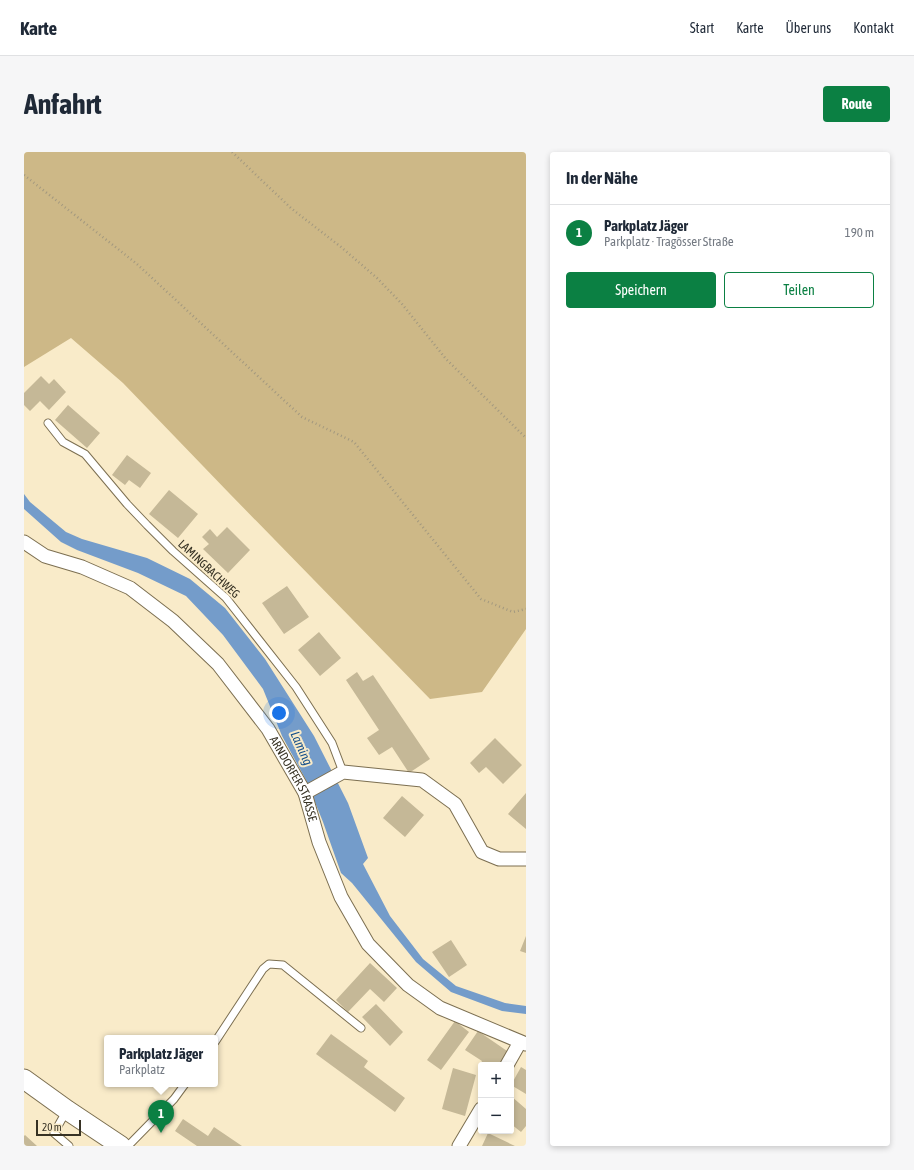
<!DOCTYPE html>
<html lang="de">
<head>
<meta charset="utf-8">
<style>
  :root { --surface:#fff; --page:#f6f6f7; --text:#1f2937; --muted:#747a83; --line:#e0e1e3; --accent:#0b8043 }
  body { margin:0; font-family:"Asap Condensed",sans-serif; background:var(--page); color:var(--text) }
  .controls { position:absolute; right:12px; bottom:12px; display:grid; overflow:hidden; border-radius:4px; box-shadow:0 2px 6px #0003 }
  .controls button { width:36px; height:36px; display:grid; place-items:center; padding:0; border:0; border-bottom:1px solid var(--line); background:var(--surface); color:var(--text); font:20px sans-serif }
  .scale { position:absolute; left:12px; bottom:10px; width:45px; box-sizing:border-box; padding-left:4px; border:2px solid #373224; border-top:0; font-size:11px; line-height:14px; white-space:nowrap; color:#373224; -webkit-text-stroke:3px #f9ebc9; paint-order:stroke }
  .you { position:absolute; left:255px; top:561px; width:14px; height:14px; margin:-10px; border:3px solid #fff; border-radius:50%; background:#1a73e8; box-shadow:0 0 0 6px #1a73e833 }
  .badge { display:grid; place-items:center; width:26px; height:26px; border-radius:50%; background:var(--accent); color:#fff; font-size:13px; font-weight:700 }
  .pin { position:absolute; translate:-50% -33px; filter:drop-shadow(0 1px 2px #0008) }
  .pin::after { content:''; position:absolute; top:21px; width:14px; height:12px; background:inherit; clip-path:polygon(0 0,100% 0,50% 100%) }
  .popup { position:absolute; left:80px; top:883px; width:114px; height:52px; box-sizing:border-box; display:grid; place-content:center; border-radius:4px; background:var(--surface); filter:drop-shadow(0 1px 3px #0005); font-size:13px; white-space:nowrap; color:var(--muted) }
  .popup b { font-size:15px; color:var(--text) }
  .popup::after { content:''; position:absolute; left:50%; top:100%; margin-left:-8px; border:8px solid transparent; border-top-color:var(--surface) }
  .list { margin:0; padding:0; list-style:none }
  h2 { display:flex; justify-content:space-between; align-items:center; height:52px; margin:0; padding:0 16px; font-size:17px }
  h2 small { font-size:13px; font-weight:400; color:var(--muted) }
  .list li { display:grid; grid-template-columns:26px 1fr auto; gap:12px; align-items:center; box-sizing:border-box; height:56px; padding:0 16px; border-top:1px solid var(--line) }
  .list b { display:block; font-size:15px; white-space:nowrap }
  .list p { margin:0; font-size:13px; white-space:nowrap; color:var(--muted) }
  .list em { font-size:13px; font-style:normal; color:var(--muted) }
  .actions { display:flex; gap:8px; padding:12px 16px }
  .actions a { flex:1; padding:9px 0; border:1px solid var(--accent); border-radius:4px; text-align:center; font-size:14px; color:var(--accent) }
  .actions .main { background:var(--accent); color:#fff }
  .map { position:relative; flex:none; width:502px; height:994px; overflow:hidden; border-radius:4px }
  header { display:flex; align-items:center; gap:24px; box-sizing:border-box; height:56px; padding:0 20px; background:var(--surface); border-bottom:1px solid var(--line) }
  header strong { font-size:19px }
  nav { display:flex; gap:22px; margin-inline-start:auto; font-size:14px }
  .intro { display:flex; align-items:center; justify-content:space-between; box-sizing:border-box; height:96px; padding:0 24px }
  h1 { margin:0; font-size:28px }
  .button { padding:10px 18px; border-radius:4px; background:var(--accent); color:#fff; font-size:14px; font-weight:700 }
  main { display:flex; gap:24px; padding:0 24px }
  aside { flex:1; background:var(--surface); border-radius:4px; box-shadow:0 2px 6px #0003 }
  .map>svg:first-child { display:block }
  .green { fill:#cdb887 }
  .water { fill:#749cca }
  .building { fill:#c5b897 }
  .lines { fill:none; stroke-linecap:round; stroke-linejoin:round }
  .service-casing { stroke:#7c6f51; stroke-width:9 }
  .minor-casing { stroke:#7c6f51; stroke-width:15 }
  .secondary-casing { stroke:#7c6f51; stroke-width:21 }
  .path { stroke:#a2987f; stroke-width:2.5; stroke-dasharray:1 3; stroke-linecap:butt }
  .service { stroke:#fff; stroke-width:7 }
  .minor { stroke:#fff; stroke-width:13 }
  .secondary { stroke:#fff; stroke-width:19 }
  .labels { text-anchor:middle; stroke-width:4; stroke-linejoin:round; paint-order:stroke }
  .street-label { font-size:12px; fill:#373224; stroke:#f9ebc9 }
  .water-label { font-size:13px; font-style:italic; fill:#1a538c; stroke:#f9ebc9 }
</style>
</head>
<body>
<header>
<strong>Karte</strong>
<nav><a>Start</a><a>Karte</a><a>Über uns</a><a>Kontakt</a></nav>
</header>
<div class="intro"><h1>Anfahrt</h1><a class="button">Route</a></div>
<main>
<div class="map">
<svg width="502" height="994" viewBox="0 0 502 994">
  <rect width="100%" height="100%" fill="#f9ebc9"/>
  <path class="green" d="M0,0h502v477l-44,63 -52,7 -201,-206 -106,-110 -52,-45 -47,29z"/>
  <path class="water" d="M0,342l6,8 36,30 16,7 65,19 43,21 35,29 40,51 49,77 34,67 20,55 -5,6 27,52 33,43 33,27 49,17 21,3v8l-24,-3 -51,-19 -35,-30 -64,-79 -11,-10 -18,-51 -17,-42 -24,-44 -19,-47 -40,-54 -37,-39 -48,-23 -61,-23 -16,-8 -37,-33z"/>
  <path class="building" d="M17,224l8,8 5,-5 12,13 -17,18 -9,-9 -10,10 -6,-6v-12z
    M44,253l32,28 -13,15 -32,-28z
    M103,303l24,18 -11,15 -11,-8 -4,5 -13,-10z
    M145,338l29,24 -20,24 -29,-24z
    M203,375l23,23 -22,23 -25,-24 6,-5 -7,-7 8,-8 7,8z
    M263,434l22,31 -25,17 -22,-31z
    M295,480l22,26 -21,18 -22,-26z
    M333,520l6,9 10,-6 57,84 -21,14 -17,-26 -13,8 -12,-17 12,-8 -33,-50z
    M471,586l27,27 -19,19 -17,-17 -7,6 -9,-10z
    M502,641v36l-18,-15z
    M378,644l22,19 -19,22 -22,-19z
    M502,784v17l-6,-2z
    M427,788l16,25 -18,12 -17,-25z
    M346,811l27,25 -13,14 -14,-13 -22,23 -12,-12z
    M352,852l27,28 -13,14 -28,-29z
    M431,869l14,11 -28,38 -14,-10z
    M454,879l32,22 -8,12h-21v3l-2,-1 3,-6 -17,-11z
    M307,882l37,27 -4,6 41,31 -10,14 -79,-58z
    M497,915l5,3v24l-15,-9z
    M429,916l23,7 -11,41 -23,-7z
    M487,944l15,13v17l-5,6 -10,-8z
    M159,967l25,17 6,-9 28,19h-45l-22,-15z
    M464,981l27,13h-33z
    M1,983l12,11h-13v-10z"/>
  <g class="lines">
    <g class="service-casing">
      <path id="service" d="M24,271l15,19 22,12 42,50 20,21 26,26 53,47 70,89 36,56 11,29
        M191,890l48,-73 6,-5 14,1 78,63
        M43,958l-13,23 15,13
        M104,994l46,-47 11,-15"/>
    </g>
    <g class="minor-casing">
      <g id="minor">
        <path id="s1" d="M0,390l21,14 37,11 48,21 43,33 45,43 50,65 37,64 14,49 22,55 27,47 40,41 32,23 86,36"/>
        <path d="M281,641l38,-21 79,8 33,24 27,48 17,7h27"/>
        <path d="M483,913l13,-23"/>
        <path d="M435,994l22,-37"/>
      </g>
    </g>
    <g class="secondary-casing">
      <path id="secondary" d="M0,927l43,31 54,36"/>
    </g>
    <path class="path" d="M208,0l60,57 49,38 36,31 25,26 44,55 80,79
      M0,23l113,89 165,153 52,25 127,157 32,13 13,-3"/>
    <use href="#service" class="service"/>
    <use href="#minor" class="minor"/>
    <use href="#secondary" class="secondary"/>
  </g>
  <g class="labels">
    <g class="street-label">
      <text transform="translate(185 417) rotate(43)" y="4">LAMINGBACHWEG</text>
      <text dy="4" stroke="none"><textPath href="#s1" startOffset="371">ARNDORFER STRASSE</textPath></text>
    </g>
    <g class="water-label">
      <text transform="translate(278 596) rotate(66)" y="5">Laming</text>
    </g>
  </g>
</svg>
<div class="controls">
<button>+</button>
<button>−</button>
</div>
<div class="scale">20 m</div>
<div class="you"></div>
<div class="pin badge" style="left:137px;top:981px">1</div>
<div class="popup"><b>Parkplatz Jäger</b>Parkplatz</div>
</div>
<aside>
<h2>In der Nähe<small></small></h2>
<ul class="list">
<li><span class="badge">1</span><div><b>Parkplatz Jäger</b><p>Parkplatz · Tragösser Straße</p></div><em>190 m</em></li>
</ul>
<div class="actions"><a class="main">Speichern</a><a>Teilen</a></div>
</aside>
</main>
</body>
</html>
